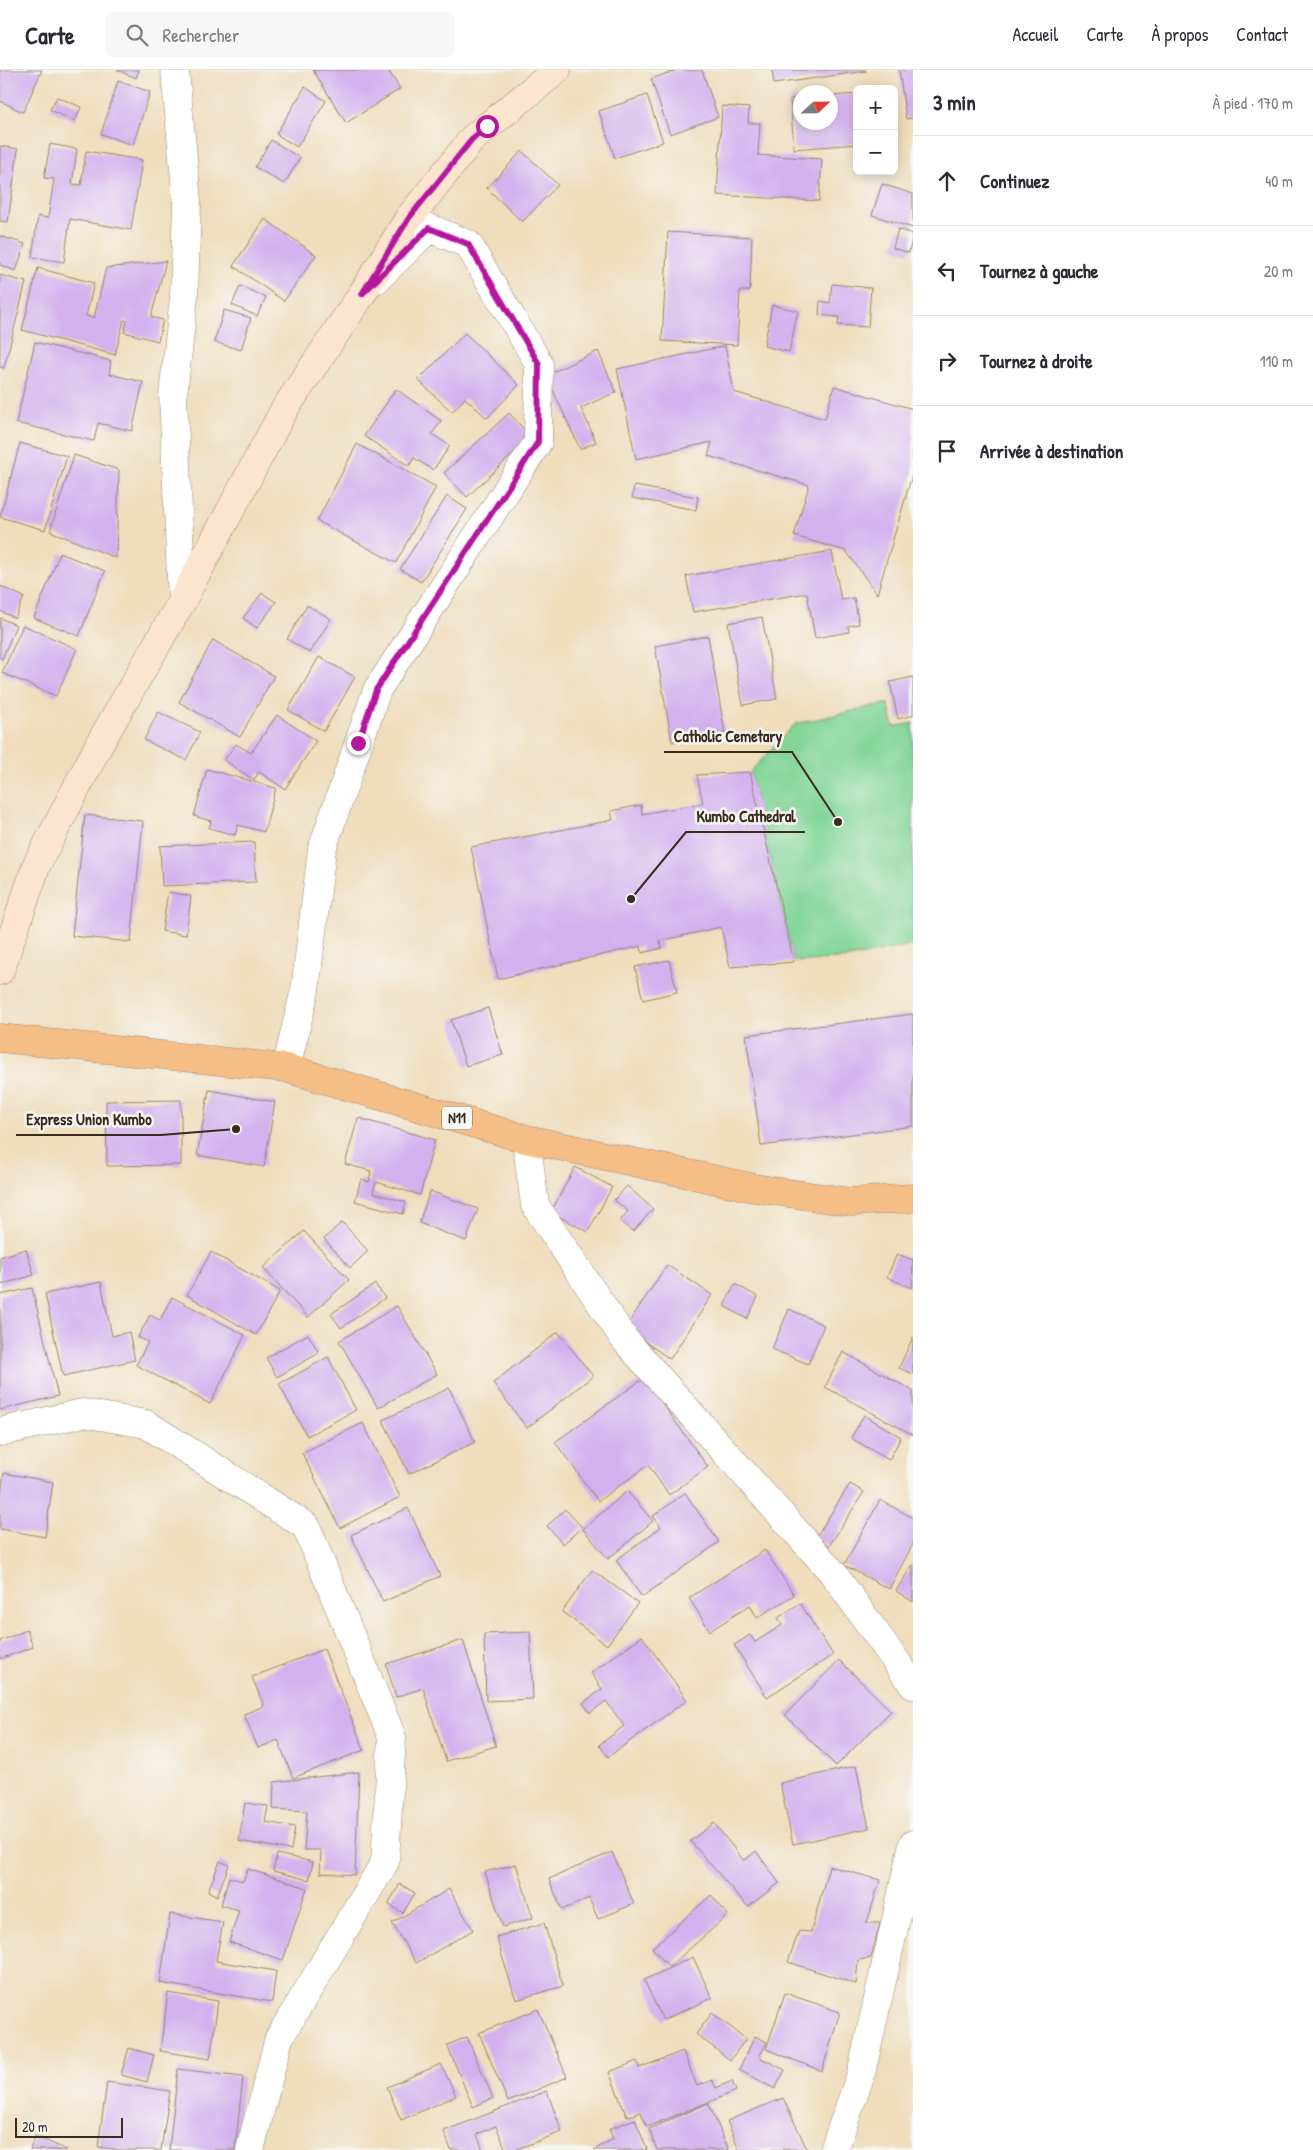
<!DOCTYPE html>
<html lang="fr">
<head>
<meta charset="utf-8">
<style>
  :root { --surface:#fff; --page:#f7f7f7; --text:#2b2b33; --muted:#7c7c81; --line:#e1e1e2 }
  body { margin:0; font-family:"Patrick Hand",sans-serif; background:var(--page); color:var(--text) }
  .controls { position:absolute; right:15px; top:15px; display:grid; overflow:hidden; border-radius:8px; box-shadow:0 2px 12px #0003 }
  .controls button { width:45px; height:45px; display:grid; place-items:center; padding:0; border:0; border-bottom:1px solid var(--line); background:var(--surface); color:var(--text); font:25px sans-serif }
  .compass { position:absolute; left:793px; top:15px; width:45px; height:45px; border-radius:50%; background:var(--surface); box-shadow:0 2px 12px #0003; rotate:68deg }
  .scale { position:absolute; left:15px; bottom:12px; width:108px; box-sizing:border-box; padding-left:5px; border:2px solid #3b2a1e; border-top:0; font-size:14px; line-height:18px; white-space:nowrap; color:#3b2a1e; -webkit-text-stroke:4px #f6f6f2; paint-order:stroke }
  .stop { position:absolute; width:15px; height:15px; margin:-11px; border:4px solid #b5179e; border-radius:50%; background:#fff }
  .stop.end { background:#b5179e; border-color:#fff; box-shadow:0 1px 5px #0008 }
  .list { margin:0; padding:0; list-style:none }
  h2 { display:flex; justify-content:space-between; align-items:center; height:65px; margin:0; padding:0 20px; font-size:21px }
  h2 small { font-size:16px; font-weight:400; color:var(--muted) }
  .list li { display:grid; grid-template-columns:32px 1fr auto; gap:15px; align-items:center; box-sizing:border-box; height:90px; padding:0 20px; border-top:1px solid var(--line) }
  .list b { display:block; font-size:19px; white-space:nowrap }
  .list em { font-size:16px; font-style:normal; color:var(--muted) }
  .icon { flex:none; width:28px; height:28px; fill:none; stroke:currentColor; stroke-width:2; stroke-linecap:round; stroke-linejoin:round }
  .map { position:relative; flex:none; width:913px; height:2080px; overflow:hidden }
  header { display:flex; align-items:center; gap:30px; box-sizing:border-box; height:70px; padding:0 25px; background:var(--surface); border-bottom:1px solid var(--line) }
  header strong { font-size:24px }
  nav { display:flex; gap:28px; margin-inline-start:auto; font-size:18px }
  .search { width:350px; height:45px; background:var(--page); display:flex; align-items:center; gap:12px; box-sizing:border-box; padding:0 18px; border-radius:8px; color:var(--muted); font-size:19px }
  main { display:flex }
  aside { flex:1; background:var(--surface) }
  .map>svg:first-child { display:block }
  .green { fill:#83d698; stroke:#5f805b }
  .building { fill:#d2b1ee }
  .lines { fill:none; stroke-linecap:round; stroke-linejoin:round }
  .minor-casing { stroke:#95846d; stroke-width:29 }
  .tertiary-casing { stroke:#95846d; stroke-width:29 }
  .secondary-casing { stroke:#95846d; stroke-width:29 }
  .trunk-casing { stroke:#95846d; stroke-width:29 }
  .minor { stroke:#fff; stroke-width:28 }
  .tertiary { stroke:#fff; stroke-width:28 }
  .secondary { stroke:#fbe5cf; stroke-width:28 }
  .trunk { stroke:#f6be87; stroke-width:28 }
  .route { stroke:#b5179e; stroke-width:6 }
  .labels { text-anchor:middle; stroke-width:5; stroke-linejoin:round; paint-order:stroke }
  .shield { fill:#f6f6f2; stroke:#73675e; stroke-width:1 }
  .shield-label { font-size:14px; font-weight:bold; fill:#3b2a1e }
  .leader { fill:none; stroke:#3b2a1e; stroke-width:2 }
  .callout-dot { fill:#3b2a1e; stroke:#f6f6f2; stroke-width:2 }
  .callout-label { font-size:16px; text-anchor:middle; font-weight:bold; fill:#3b2a1e; stroke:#f6f6f2; stroke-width:5; stroke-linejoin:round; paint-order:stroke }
</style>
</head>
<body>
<header>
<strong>Carte</strong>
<div class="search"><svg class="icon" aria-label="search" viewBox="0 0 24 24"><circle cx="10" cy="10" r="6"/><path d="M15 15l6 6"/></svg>Rechercher</div>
<nav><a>Accueil</a><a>Carte</a><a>À propos</a><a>Contact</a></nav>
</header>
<main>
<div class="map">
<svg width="913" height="2080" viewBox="0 0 913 2080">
  <rect width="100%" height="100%" fill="#f6f6f2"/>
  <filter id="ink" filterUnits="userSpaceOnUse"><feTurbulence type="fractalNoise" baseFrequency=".02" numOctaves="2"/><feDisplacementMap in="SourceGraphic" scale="10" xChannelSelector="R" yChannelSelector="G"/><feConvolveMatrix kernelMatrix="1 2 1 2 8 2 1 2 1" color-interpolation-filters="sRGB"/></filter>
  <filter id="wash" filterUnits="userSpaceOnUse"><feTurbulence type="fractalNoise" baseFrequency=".0096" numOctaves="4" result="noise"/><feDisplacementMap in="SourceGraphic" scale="20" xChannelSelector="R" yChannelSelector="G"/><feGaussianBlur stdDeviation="1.12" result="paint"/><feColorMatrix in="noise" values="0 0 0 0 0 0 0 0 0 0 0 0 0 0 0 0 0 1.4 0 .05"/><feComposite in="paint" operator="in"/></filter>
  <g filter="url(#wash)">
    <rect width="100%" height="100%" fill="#efddbc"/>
    <path class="green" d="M888,633l6,24 19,-4v221l-63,14 -56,4 -44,-190 45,-48z"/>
    <g id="blocks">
      <path class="building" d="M0,0h42l-19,42 -23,-11z
        M117,0h22l-3,8z
        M313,0h75l12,19 -54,34z
        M677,0h25l16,47 -48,17 -19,-55z
        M772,0h94v1l-92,13z
        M899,0h14v48l-7,1z
        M118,11l32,11 -17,53 -32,-11z
        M305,17l21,14 -29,46 -21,-13z
        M857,24v50l-63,5 -4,-50 11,-1v24h30v-26z
        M647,25l16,47 -48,16 -16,-47z
        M57,27l24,10 -6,14 -25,-11z
        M722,36l27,2 -1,15h12l-2,32 64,4 -3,42 -102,-6z
        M271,70l29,18 -16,26 -29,-17z
        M50,74l27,5 -5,35 9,1 5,-34 56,9 -11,70 -61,-11 -6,43 -32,-5 6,-41 10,2 6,-39 -10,-1z
        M0,76l18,3 -10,73 -8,-1z
        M522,81l36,34 -36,37 -35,-34z
        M882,114l31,10v34l-41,-13z
        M265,149l51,36 -32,46 -51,-35z
        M898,159l15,5 -4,19 -16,-5z
        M668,162l84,5 -2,54h-10l-3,54 -75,-4z
        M0,166l25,8 -9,27 -16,-6z
        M166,191l-15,56 12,3 -5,21 -34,-9 3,-11 -3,-1 -9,35 -93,-25 16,-62 56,15 -8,33 8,2 12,-50z
        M0,205l26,7 -22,86 -4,-1z
        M832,214l39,4 -3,39 -30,-2 1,-8 -20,-2 1,-14 10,2z
        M240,216l26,11 -9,19 -25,-11z
        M772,235l26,6 -9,41 -25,-6z
        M224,240l27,8 -10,32 -27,-8z
        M465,263l54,52 -32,33 -22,-20 -13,14 -34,-32z
        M35,272l76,19 -2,13 34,8 -11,49 -34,-8 -4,18 -78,-18z
        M725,276l9,46 91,27 9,-33 79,23v63l-36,122 -31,-43 -52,-15 15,-51 -101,-29 4,-14 -76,17 -19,-90z
        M598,281l18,41 -35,16 15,34 -16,7 -34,-74z
        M396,319l45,32 -9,13 18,12 -17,24 -19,-12 -5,8 -45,-30z
        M509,343l22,24 -64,60 -23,-24z
        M20,373l47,13 -22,74 -45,-13z
        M357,374l79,43 -40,76 -79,-42z
        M74,385l45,15 -3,88 -66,-27z
        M634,416l64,11 -2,13 -64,-12z
        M447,426l20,13 -46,73 -21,-13z
        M832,481l9,49 13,-2 5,26 -11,2 1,6 -34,6 -8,-45 -114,19 -7,-36z
        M60,483l45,18 -26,65 -45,-18z
        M0,516l24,11 -9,21 -15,-7z
        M262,523l14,9 -19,26 -14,-10z
        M307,535l24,14 -21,34 -23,-14z
        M762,547l15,82 -34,6 -15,-82z
        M0,548l16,7 -14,34 -2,-1z
        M23,555l54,24 -21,47 -54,-23z
        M708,566l17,97 -53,9 -17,-96z
        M213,570l61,36 -34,61 -61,-35z
        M319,587l36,20 -31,54 -36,-21z
        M913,607v38l-15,4 -8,-37z
        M158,642l42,20 -14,28 -42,-20z
        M277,645l39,26 -31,48 -26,-17 -5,8 -30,-20 12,-16 15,9z
        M207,699l69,19 -12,44 -26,-7 -3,10 -26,-7 2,-7 -17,-5z
        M750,702l44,190 -64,5 -9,-40 -61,14 2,7 -20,5 -1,-7 -143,33 -27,-132 142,-27 -2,-9 30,-6 1,9 61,-11 -6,-28z
        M85,745l58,6 -12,121 -59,-6z
        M254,772l2,40 -94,4 -2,-40z
        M168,822l23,4 -5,39 -24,-4z
        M669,890l8,32 -34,8 -8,-33z
        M488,938l15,47 -37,11 -15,-46z
        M913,944v112l-152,20 -15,-111z
        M209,1020l66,12 -11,65 -67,-12z
        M181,1030v65l-74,1 -1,-65z
        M358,1048l77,22 -15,55 -44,-13 -3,11 33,9 -3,12 -48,-13 6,-22 8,3 2,-11 -26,-7z
        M575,1097l37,20 -24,45 -37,-20z
        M627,1116l26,23 -20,23 -13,-11 8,-10 -14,-11z
        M430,1121l48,18 -12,32 -47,-18z
        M342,1152l26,29 -18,17 -26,-29z
        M304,1161l45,49 -41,37 -45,-49z
        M26,1179l8,26 -34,10v-28z
        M211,1182l69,39 -24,44 -69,-40z
        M897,1184l16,6 -1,28 -25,-11z
        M667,1195l45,30 -42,64 -45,-31z
        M101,1212l11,54 17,-4 6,28 -72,16 -18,-82z
        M375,1214l10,14 -44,30 -10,-14z
        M735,1214l23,13 -11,22 -23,-13z
        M32,1218l26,108 -58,14v-115z
        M172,1227l73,38 -35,69 -74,-39 12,-23 -10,-5 12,-22 10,5z
        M397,1236l40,68 -59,34 -39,-67z
        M789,1239l35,16 -16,39 -36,-15z
        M558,1262l35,44 -66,52 -34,-45z
        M308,1264l11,19 -42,24 -11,-19z
        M913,1267v37l-14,-6z
        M843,1282l70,39v44l-88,-48z
        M328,1287l28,53 -49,26 -28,-52z
        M644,1308l64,89 -39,28 -21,-30 -50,36 -43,-59z
        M449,1318l26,54 -66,32 -26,-54z
        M864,1345l37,22 -12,23 -38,-22z
        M363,1353l37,74 -60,31 -38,-75z
        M4,1403l49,9 -8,55 -45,-8v-29z
        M850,1414l14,8 -35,54 -13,-9z
        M627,1421l26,30 -45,38 -25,-30z
        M685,1423l34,49 -77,55 -26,-37 45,-33 -8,-11z
        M880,1430l33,18v26l-24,45 -45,-24z
        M408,1438l32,68 -57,26 -32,-67z
        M565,1439l17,18 -19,17 -16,-18z
        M765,1480l29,45 -37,23 -7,-13 -40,26 -21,-33z
        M913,1494v38l-17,-11z
        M592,1500l46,33 -31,42 -45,-33z
        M800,1533l33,52 -66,42 -33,-52 16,-10 5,7 27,-17 -4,-7z
        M27,1560l6,17 -33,12v-18z
        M530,1562l3,67 -47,2 -2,-67z
        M642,1566l45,64 -79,57 -9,-12 25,-19 -18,-25 -16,12 -7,-10 19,-14 -11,-16z
        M463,1570l33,106 -50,15 -23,-73 -27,9 -10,-33z
        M324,1579l40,101 -71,28 -15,-38 -20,8 -14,-34 20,-8 -12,-29z
        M839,1590l52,51 -55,55 -51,-51z
        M856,1696l13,62 -76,16 -13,-61z
        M359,1702l-4,103 -35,-2 1,-23h-17l3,-39 -34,-2 1,-27z
        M245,1733l23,3 -3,16 30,5 -4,23 -52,-9z
        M714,1753l30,38 12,-10 23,32 -31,24 -58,-66z
        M612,1782l22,52 -36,15 -9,-21 -27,12 -13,-31z
        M277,1784l36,8 -4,18 -36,-9z
        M220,1791l9,4 -12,31 -9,-5z
        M516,1794l17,54 -30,9 -18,-55z
        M829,1796l51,14 -13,43h13l-9,35 -13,2 -2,24 -68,-22 11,-31 12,1z
        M248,1799l59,19 -24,72 -54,-18 10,-32 -18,-5 8,-28 14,4z
        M400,1814l15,9 -12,20 -15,-9z
        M449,1819l24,41 -57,33 -24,-40z
        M711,1825l17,20 -59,52 -17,-19z
        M170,1844l53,8 -7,39 60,10 -4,31 -112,-19z
        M544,1853l19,63 -47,14 -20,-63z
        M693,1887l19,41 -49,22 -19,-40z
        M168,1923l50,8 -8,58 -50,-8z
        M785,1923l55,19 -18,59 -56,-22z
        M538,1939l29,68 -59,25 -29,-69z
        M712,1943l34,26 -16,21 -34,-26z
        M755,1966l12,6 -8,15 26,13 -10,19 -36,-19z
        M467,1967l26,61 -20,9 -26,-62z
        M129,1978l25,7 -7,27 -26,-7z
        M683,1981l14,35 15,-6 4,8 16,-7 4,10 -89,36 -6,-15 -14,5 -18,-45 28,-11 2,7z
        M441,1994l15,32 -55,24 -14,-33z
        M178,1999l65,8 -8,73h-66z
        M107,2012l63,9 -9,59h-41l-22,-3z
        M547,2021l15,41 -48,18h-8l-10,-24 -19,8 6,16h-32l-7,-19z
        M783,2028l24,51 -68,1 -12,-29z
        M708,2033l21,47h-72l-8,-21z
        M635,2049l12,31h-53l19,-11 -4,-10z
        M35,2066l32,14h-37z"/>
    </g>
  </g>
  <g filter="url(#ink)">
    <use href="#blocks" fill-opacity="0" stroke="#95846d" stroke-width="1"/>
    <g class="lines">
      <g class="minor-casing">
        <path id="minor" d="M286,998l19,-78 17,-141 55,-159 161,-248 1,-78 -71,-120 -39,-16 -52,51
          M0,1362l83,-19 63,11 160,102 86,211 -7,125 -106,176 -29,112
          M834,2080l27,-76 52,-230"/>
      </g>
      <g class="tertiary-casing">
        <path id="tertiary" d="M175,0l12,132 -3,95 -11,98 9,206
          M526,1069l9,66 90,135 208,233 80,112"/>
      </g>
      <g class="secondary-casing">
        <path id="secondary" d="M0,901l37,-107 64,-123 81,-140 102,-191 78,-116 47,-76 64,-80 84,-68"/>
      </g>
      <g class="trunk-casing">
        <path id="trunk" d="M0,968l286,30 240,71 228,49 97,14 62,-4"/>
      </g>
      <use href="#minor" class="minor"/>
      <use href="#tertiary" class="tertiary"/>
      <use href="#secondary" class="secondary"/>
      <use href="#trunk" class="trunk"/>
    </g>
  </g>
  <g class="lines" filter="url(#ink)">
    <path class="route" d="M358,673l18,-53 162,-248 1,-78 -71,-120 -39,-16 -67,66 47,-76 64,-80 14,-12"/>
  </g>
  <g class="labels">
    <rect class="shield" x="442" y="1036.5" width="30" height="23" rx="4"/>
    <g class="shield-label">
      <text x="457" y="1053">N11</text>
    </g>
  </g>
  <path class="leader" d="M838 752L792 682H664M631 829L686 762H805M236 1059L161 1065H16"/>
  <g class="callout-dot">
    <circle cx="838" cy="752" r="5"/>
    <circle cx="631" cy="829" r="5"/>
    <circle cx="236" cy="1059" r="5"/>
  </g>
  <g class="callout-label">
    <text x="728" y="672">Catholic Cemetary</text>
    <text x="746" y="752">Kumbo Cathedral</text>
    <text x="89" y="1055">Express Union Kumbo</text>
  </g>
</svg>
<div class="controls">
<button>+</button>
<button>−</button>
</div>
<svg class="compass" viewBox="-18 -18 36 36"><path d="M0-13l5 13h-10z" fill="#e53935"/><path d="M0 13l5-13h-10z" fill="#7c7c81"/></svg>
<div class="scale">20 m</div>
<div class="stop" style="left:487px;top:56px"></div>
<div class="stop end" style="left:358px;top:673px"></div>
</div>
<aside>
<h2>3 min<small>À pied · 170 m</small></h2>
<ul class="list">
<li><svg class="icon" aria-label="ahead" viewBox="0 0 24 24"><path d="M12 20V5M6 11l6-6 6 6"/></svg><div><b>Continuez</b></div><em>40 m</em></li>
<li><svg class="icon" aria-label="left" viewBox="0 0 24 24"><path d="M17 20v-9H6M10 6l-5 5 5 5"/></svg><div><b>Tournez à gauche</b></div><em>20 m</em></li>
<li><svg class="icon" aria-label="right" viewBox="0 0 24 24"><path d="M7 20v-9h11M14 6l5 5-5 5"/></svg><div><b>Tournez à droite</b></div><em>110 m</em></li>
<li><svg class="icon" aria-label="arrive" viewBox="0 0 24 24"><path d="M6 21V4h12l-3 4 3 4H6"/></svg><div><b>Arrivée à destination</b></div></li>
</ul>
</aside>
</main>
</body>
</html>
